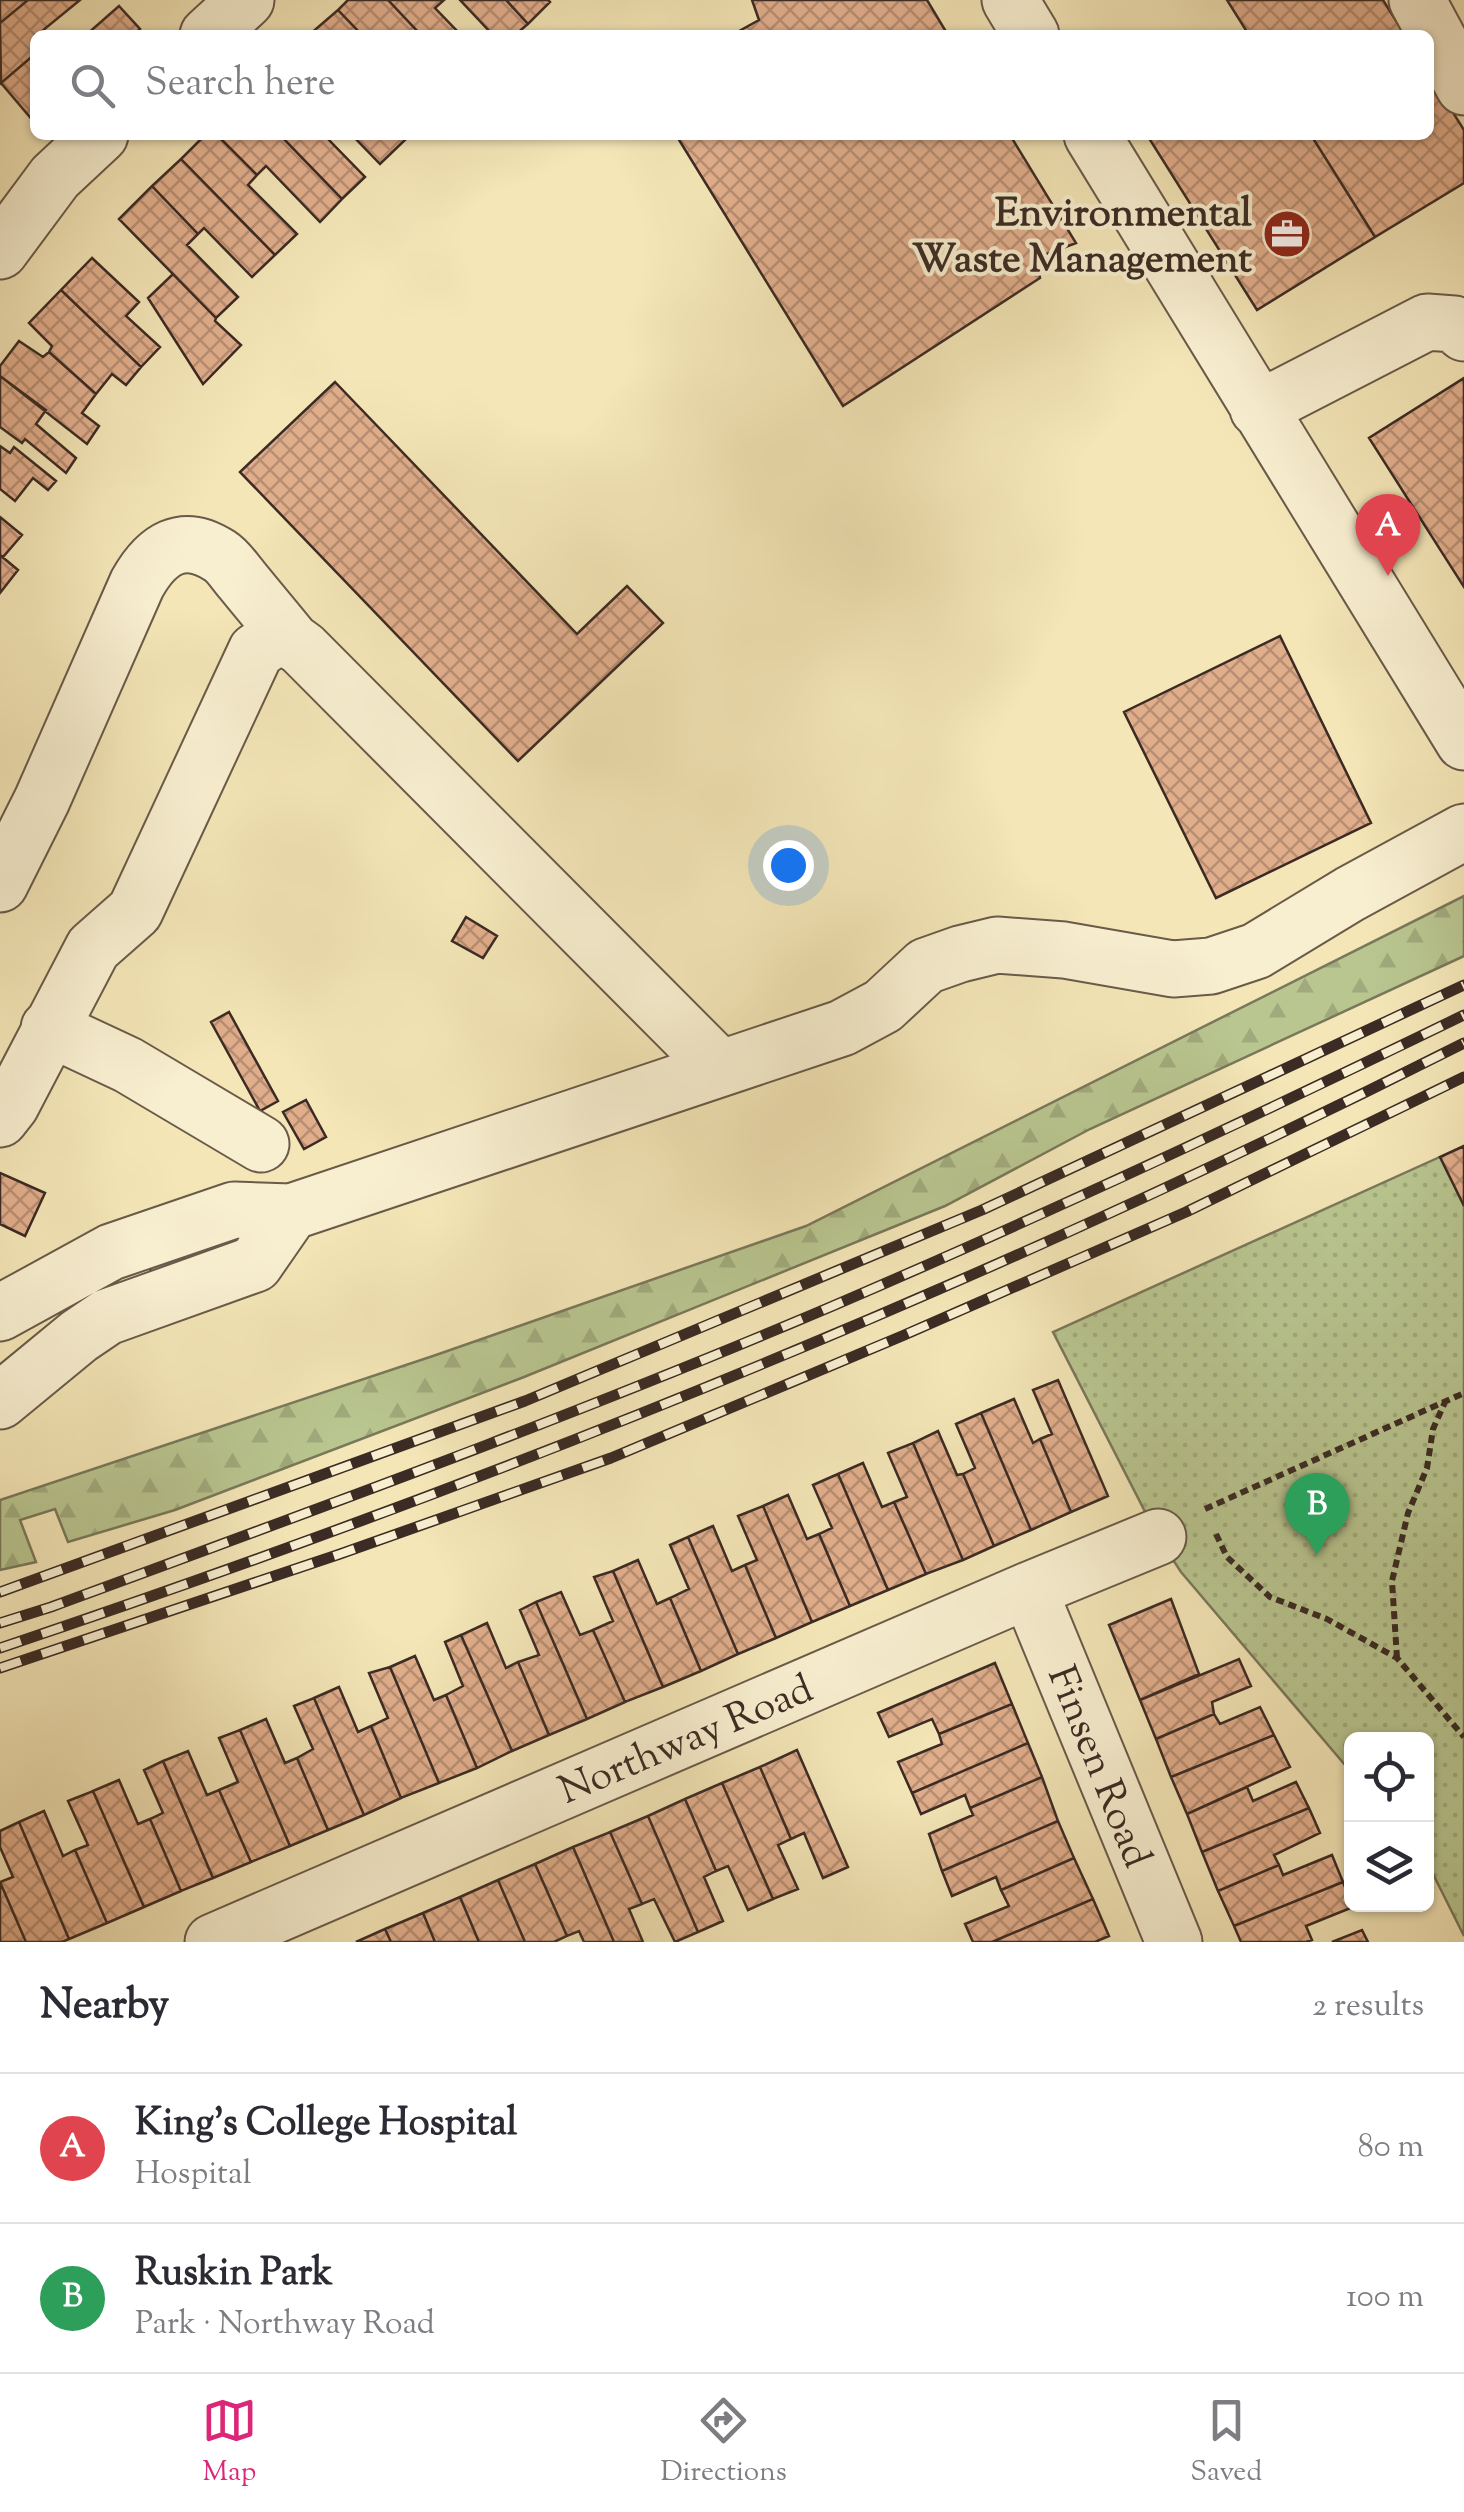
<!DOCTYPE html>
<html lang="en">
<head>
<meta charset="utf-8">
<style>
  :root { --surface:#fff; --page:#f2f2f3; --text:#2b2b33; --muted:#7c7c81; --line:#e1e1e2; --accent:#db2777 }
  body { margin:0; font-family:"Sorts Mill Goudy",serif; background:var(--page); color:var(--text) }
  .controls { position:absolute; right:30px; bottom:30px; display:grid; overflow:hidden; border-radius:15px; box-shadow:0 2px 8px #0004 }
  .controls button { width:90px; height:90px; display:grid; place-items:center; padding:0; border:0; border-bottom:2px solid var(--line); background:var(--surface); color:var(--text); font:50px sans-serif }
  .you { position:absolute; left:788px; top:865px; width:35px; height:35px; margin:-25px; border:8px solid #fff; border-radius:50%; background:#1a73e8; box-shadow:0 0 0 15px #1a73e833 }
  .badge { display:grid; place-items:center; width:65px; height:65px; border-radius:50%; background:var(--accent); color:#fff; font-size:32px; font-weight:700 }
  .pin { position:absolute; translate:-50% -82px; filter:drop-shadow(0 2px 5px #0008) }
  .pin::after { content:''; position:absolute; top:52px; width:35px; height:30px; background:inherit; clip-path:polygon(0 0,100% 0,50% 100%) }
  .list { margin:0; padding:0; list-style:none }
  h2 { display:flex; justify-content:space-between; align-items:center; height:130px; margin:0; padding:0 40px; font-size:42px }
  h2 small { font-size:32px; font-weight:400; color:var(--muted) }
  .list li { display:grid; grid-template-columns:65px 1fr auto; gap:30px; align-items:center; box-sizing:border-box; height:150px; padding:0 40px; border-top:2px solid var(--line) }
  .list b { display:block; font-size:38px; white-space:nowrap }
  .list p { margin:0; font-size:32px; white-space:nowrap; color:var(--muted) }
  .list em { font-size:32px; font-style:normal; color:var(--muted) }
  .icon { flex:none; width:55px; height:55px; fill:none; stroke:currentColor; stroke-width:2; stroke-linecap:round; stroke-linejoin:round }
  .map { position:relative; flex:none; width:1464px; height:1942px; overflow:hidden }
  .search { position:absolute; background:var(--surface); box-shadow:0 2px 8px #0004; left:30px; right:30px; top:30px; height:110px; display:flex; align-items:center; gap:25px; box-sizing:border-box; padding:0 35px; border-radius:15px; color:var(--muted); font-size:38px }
  .sheet { height:430px; background:var(--surface) }
  nav { display:flex; justify-content:space-around; align-items:center; box-sizing:border-box; height:140px; border-top:2px solid var(--line); background:var(--surface); font-size:28px; color:var(--muted) }
  nav a { display:grid; justify-items:center; gap:5px }
  nav .on { color:var(--accent) }
  .map>svg:first-child { display:block }
  .forest { fill:url(#forest-firs); stroke:#7a785a; stroke-width:2.5 }
  .park { fill:url(#park-dots); stroke:#7a785a; stroke-width:2.5 }
  .building { fill:url(#building-cross-hatch); stroke:#3b2b24; stroke-width:2.5 }
  .lines { fill:none; stroke-linecap:round; stroke-linejoin:round }
  .minor-casing { stroke:#695a49; stroke-width:59 }
  .path { stroke:#3b2b24; stroke-width:6; stroke-dasharray:8 5; stroke-linecap:butt }
  .minor { stroke:#f8efd0; stroke-width:55 }
  .rail-casing { stroke:#3b2b24; stroke-width:11 }
  .rail { stroke:#f8efd0; stroke-width:8; stroke-dasharray:22; stroke-linecap:butt }
  .labels { text-anchor:middle; stroke-width:8; stroke-linejoin:round; paint-order:stroke }
  .poi-label { font-size:40px; font-weight:bold; fill:#3b2b24; stroke:#f8efd0; text-anchor:end }
  .street-label { font-size:40px; fill:#3b2b24; stroke:#f8efd0 }
</style>
</head>
<body>
<div class="map">
<svg width="1464" height="1942" viewBox="0 0 1464 1942">
  <defs>
    <pattern id="forest-firs" width="22" height="20" patternUnits="userSpaceOnUse" patternTransform="scale(2.5)"><rect width="22" height="20" fill="#b9c690"/><path d="M5 1l3.5 6h-7zM16 11l3.5 6h-7z" fill="#a0aa7c"/></pattern>
    <pattern id="park-dots" width="8" height="8" patternUnits="userSpaceOnUse" patternTransform="scale(2.5)"><rect width="8" height="8" fill="#b9c690"/><path d="M2 2h.1M6 6h.1" fill="none" stroke="#a0aa7c" stroke-width="1.8" stroke-linecap="round"/></pattern>
    <pattern id="building-cross-hatch" width="8" height="8" patternUnits="userSpaceOnUse" patternTransform="scale(2.5)"><rect width="8" height="8" fill="#e1ae8c"/><path d="M0 0l8 8M0 8l8-8" fill="none" stroke="#b88e72"/></pattern>
  </defs>
  <rect width="100%" height="100%" fill="#f4e6b7"/>
  <filter id="stains"><feTurbulence type="fractalNoise" baseFrequency=".002" numOctaves="4"/><feColorMatrix values="0 0 0 0 .2 0 0 0 0 .09 0 0 0 0 .02 0 0 0 .5 -.17"/></filter>
  <radialGradient id="worn" r=".72"><stop offset=".6" stop-color="#630" stop-opacity="0"/><stop offset="1" stop-color="#630" stop-opacity=".3"/></radialGradient>
  <path class="forest" d="M1464,896v60l-374,173 -145,77 -421,171 -349,133 -107,32 -13,-33 -35,11 16,42 -36,8v-70l433,-144 373,-130z"/>
  <path class="park" d="M1464,1146v790l-37,-74 -1,-122h-74l-1,32 -170,-200 -23,-35 -105,-205z"/>
  <path class="building" d="M0,0h28l-28,23z
    M28,0h52l-38,31 4,4h-11v19l-34,29 -1,-60z
    M348,0h40l33,35h-59l-24,-25z
    M388,0h56l-9,8 26,27h-40z
    M460,0h46l22,24 -13,11h-22z
    M506,0h42l2,2 -22,22z
    M752,0h175l21,35h-216l27,-15z
    M1227,0h156l22,35h-156z
    M119,6l21,23 -7,6h-47z
    M338,10l24,25h-53z
    M35,54v67l-1,1 -33,-39z
    M1429,74l35,56v53l-89,54 -64,-102h118z
    M205,135h12l40,40 -9,10 49,49 -22,21 -94,-96z
    M217,135h63l62,64 -22,23 -54,-56 -9,9z
    M280,135h44l41,42 -23,22z
    M352,135h50l4,4 -26,25z
    M676,135h334l66,108 -40,15 4,20 -197,128z
    M1147,135h164l64,102 -118,73z
    M181,159l94,96 -23,22 -48,-49 -6,6 -46,-48z
    M152,186l46,48 -11,11 51,52 -22,21 -97,-99z
    M92,258l47,44 -13,14 34,31 -19,20 -80,-77z
    M173,274l43,44 -1,3 26,24 -38,39 -55,-86z
    M61,290l80,77 -15,18 -14,-11 -16,20 -47,-42 3,-6 -23,-23z
    M19,341l24,16 6,-5 47,42 -14,19 17,13 -12,18 -87,-68v-10z
    M0,376l46,34 -10,14 40,34 -10,15 -41,-34 -3,4 -22,-16z
    M1464,378v209l-95,-149z
    M335,382l242,252 50,-48 36,37 -145,138 -278,-289z
    M0,446l10,7 4,-6 42,34 -8,9 -15,-12 -18,23 -15,-12z
    M0,517l22,18 -19,22 -3,-2z
    M0,555l18,15 -18,23z
    M1280,636l91,187 -155,75 -92,-186z
    M466,917l31,19 -14,22 -31,-17z
    M229,1012l49,89 -18,10 -49,-89z
    M306,1100l20,37 -22,12 -21,-37z
    M1464,1146v60l-24,-49z
    M0,1173l45,20 -20,43 -25,-12z
    M219,1233l7,19 -73,25 -7,-18z
    M1058,1380l50,116 -37,16 -31,-73 12,-5 -19,-44z
    M1014,1399l19,44 7,-4 31,73 -40,18 -50,-117z
    M981,1413l50,117 -37,16 -31,-72 12,-6 -19,-44z
    M938,1431l19,44 6,-1 31,72 -31,14 -50,-117z
    M913,1443l50,117 -37,14 -32,-72 13,-5 -19,-44z
    M863,1463l19,44 12,-5 32,72 -38,16 -50,-116z
    M838,1474l50,116 -38,16 -31,-72 13,-6 -19,-43z
    M788,1495l19,44 12,-5 31,72 -38,16 -49,-116z
    M763,1506l49,116 -36,16 -31,-73 12,-5 -19,-44z
    M713,1526l19,45 13,-6 31,73 -38,16 -50,-117z
    M688,1537l50,117 -37,17 -31,-73 19,-9 -19,-44z
    M638,1560l19,44 13,-6 31,73 -38,16 -50,-116z
    M613,1571l50,116 -38,15 -32,-72 20,-9 -19,-44z
    M561,1592l19,43 13,-5 32,72 -38,17 -51,-117z
    M1171,1599l28,75 -59,26 -31,-75z
    M536,1602l51,117 -38,16 -31,-73 21,-7 -19,-45z
    M487,1623l19,45 12,-6 31,73 -37,16 -51,-116z
    M461,1635l51,116 -35,17 -31,-73 17,-9 -18,-44z
    M415,1656l19,44 12,-5 31,73 -38,15 -49,-116z
    M1239,1659l12,27 -39,16 2,12 -58,25 -16,-39z
    M995,1663l17,41 -73,30 -7,-15 -43,18 -11,-24z
    M390,1667l49,116 -38,15 -30,-72 17,-8 -19,-45z
    M339,1687l19,45 13,-6 30,72 -37,17 -50,-117z
    M314,1698l50,117 -36,15 -31,-72 16,-9 -19,-43z
    M1012,1704l16,39 -116,50 -14,-31 44,-18 -3,-10z
    M1260,1707l14,28 -103,42 -15,-38 58,-25 6,10z
    M266,1719l19,44 12,-5 31,72 -38,16 -50,-116z
    M240,1730l50,116 -39,16 -32,-72 19,-8 -19,-44z
    M1274,1735l16,32 -103,47 -16,-37z
    M1028,1743l14,34 -72,31 -5,-13 -44,19 -9,-21z
    M797,1750l51,117 -25,11 -19,-45 -13,6 -31,-72z
    M188,1751l19,44 12,-5 32,72 -38,16 -50,-117z
    M163,1761l50,117 -32,13 -31,-72 13,-6 -19,-43z
    M760,1767l31,72 -13,6 20,44 -25,10 -51,-116z
    M1042,1777l16,44 -116,50 -13,-37 44,-19 -3,-7z
    M119,1780l19,44 12,-5 31,72 -37,16 -51,-116z
    M1296,1782l13,26 -107,44 -15,-38 60,-27 6,14z
    M722,1783l51,116 -25,11 -20,-44 -12,5 -31,-72z
    M93,1791l51,116 -37,16 -32,-73 13,-5 -20,-44z
    M685,1799l31,72 -12,6 19,44 -25,11 -50,-116z
    M1309,1808l11,25 -46,22 5,10 -61,26 -16,-39z
    M44,1811l19,45 12,-6 32,73 -38,16 -50,-117z
    M648,1816l50,116 -23,10 -21,-43 -12,5 -32,-72z
    M1058,1821l16,37 -73,32 -5,-13 -44,19 -10,-25z
    M19,1822l50,117 -7,3h-36l-26,-60 13,-5 -13,-30v-16z
    M610,1832l32,72 -13,5 14,33h-29l-41,-95z
    M573,1847l41,95h-30l-5,-11 -12,5 -32,-72z
    M1332,1855l11,27 -109,44 -16,-35 61,-26 4,10z
    M1074,1858l19,41 -101,43h-19l-8,-18 44,-18 -8,-16z
    M535,1864l32,72 -13,6h-29l-27,-62z
    M498,1880l27,62h-46l-19,-45z
    M0,1882l26,60h-26z
    M1343,1882l10,25 -47,19 6,14 -6,2h-65l-7,-16z
    M460,1897l19,45h-44l-12,-29z
    M1093,1899l16,37 -14,6h-103z
    M423,1913l12,29h-44l-6,-13z
    M385,1929l6,13h-35z
    M1362,1930l6,12h-36z"/>
  <g class="lines">
    <g class="minor-casing">
      <path id="minor" d="M1010,0l21,35
        M1417,0l47,87
        M208,35l38,-35
        M1092,135l372,607
        M0,251l55,-74 45,-42
        M1258,409l169,-87 27,2 10,9
        M292,641l11,8 417,419
        M0,884l42,-84 95,-216c19,-34 45,-53 83,-28 8,5 15,16 21,23 17,21 34,41 51,62l-18,-2 -18,12 -121,260 -42,37 -82,157 -11,14
        M49,1028l79,37 133,79
        M0,1313l111,-61 123,-42 57,2 551,-184 41,-22 43,-40 34,-12 37,-9 67,5 109,19 38,-3 45,-15 94,-57 114,-62
        M0,1401l79,-65 28,-19 148,-53 36,-52
        M1029,1590l145,352
        M213,1942l816,-352 129,-53"/>
    </g>
    <path class="path" d="M1205,1509l259,-116
      M1216,1534l11,23 43,40 57,22 70,39 67,79
      M1397,1658l-5,-77 16,-68 19,-45 6,-39 12,-27"/>
    <use href="#minor" class="minor"/>
    <g class="rail-casing">
      <path id="rail" d="M0,1592l525,-191 457,-191 482,-225
        M0,1623l51,-16c263,-97 526,-192 784,-302 212,-91 421,-189 629,-290
        M0,1648c501,-168 992,-366 1464,-605
        M0,1668l340,-114 271,-96 291,-122 284,-124 278,-135"/>
    </g>
    <use href="#rail" class="rail"/>
  </g>
  <defs>
    <g id="office-disc" transform="scale(2.5)"><circle r="9.5" fill="#8f2418" stroke="#f8efd0"/><path d="M-6-3h4V-5.5h4V-3h4V5H-6ZM-1-4.5V-3h2v-1.5ZM-6 0V1H6V0Z" fill="#fff"/></g>
  </defs>
  <g fill-rule="evenodd">
    <use href="#office-disc" x="1287" y="234"/>
  </g>
  <g class="labels">
    <g class="poi-label">
      <text x="1252" y="225">Environmental<tspan x="1252" dy="46">Waste Management</tspan></text>
    </g>
    <g class="street-label">
      <text transform="translate(685 1738) rotate(-23)" y="14">Northway Road</text>
      <text transform="translate(1101 1766) rotate(68)" y="14">Finsen Road</text>
    </g>
  </g>
  <rect width="100%" height="100%" filter="url(#stains)"/>
  <rect width="100%" height="100%" fill="url(#worn)"/>
</svg>
<div class="controls">
<button><svg class="icon" aria-label="locate" viewBox="0 0 24 24"><circle cx="12" cy="12" r="6"/><path d="M12 2v4M12 18v4M2 12h4M18 12h4"/></svg></button>
<button><svg class="icon" aria-label="layers" viewBox="0 0 24 24"><path d="M12 4l9 5-9 5-9-5zM3 14l9 5 9-5"/></svg></button>
</div>
<div class="you"></div>
<div class="pin badge" style="left:1388px;top:576px;background:#e0444e">A</div>
<div class="pin badge" style="left:1317px;top:1555px;background:#2e9e5b">B</div>
<div class="search"><svg class="icon" aria-label="search" viewBox="0 0 24 24"><circle cx="10" cy="10" r="6"/><path d="M15 15l6 6"/></svg>Search here</div>
</div>
<section class="sheet">
<h2>Nearby<small>2 results</small></h2>
<ul class="list">
<li><span class="badge" style="background:#e0444e">A</span><div><b>King's College Hospital</b><p>Hospital</p></div><em>80 m</em></li>
<li><span class="badge" style="background:#2e9e5b">B</span><div><b>Ruskin Park</b><p>Park · Northway Road</p></div><em>100 m</em></li>
</ul>
</section>
<nav>
<a class="on"><svg class="icon" aria-label="map" viewBox="0 0 24 24"><path d="M3 6l6-2 6 2 6-2v14l-6 2-6-2-6 2zM9 4v14M15 6v14"/></svg>Map</a>
<a><svg class="icon" aria-label="directions" viewBox="0 0 24 24"><path d="M12 3l9 9-9 9-9-9zM9 14v-3h6M13 9l2 2-2 2"/></svg>Directions</a>
<a><svg class="icon" aria-label="saved" viewBox="0 0 24 24"><path d="M7 4h10v16l-5-4-5 4z"/></svg>Saved</a>
</nav>
</body>
</html>
